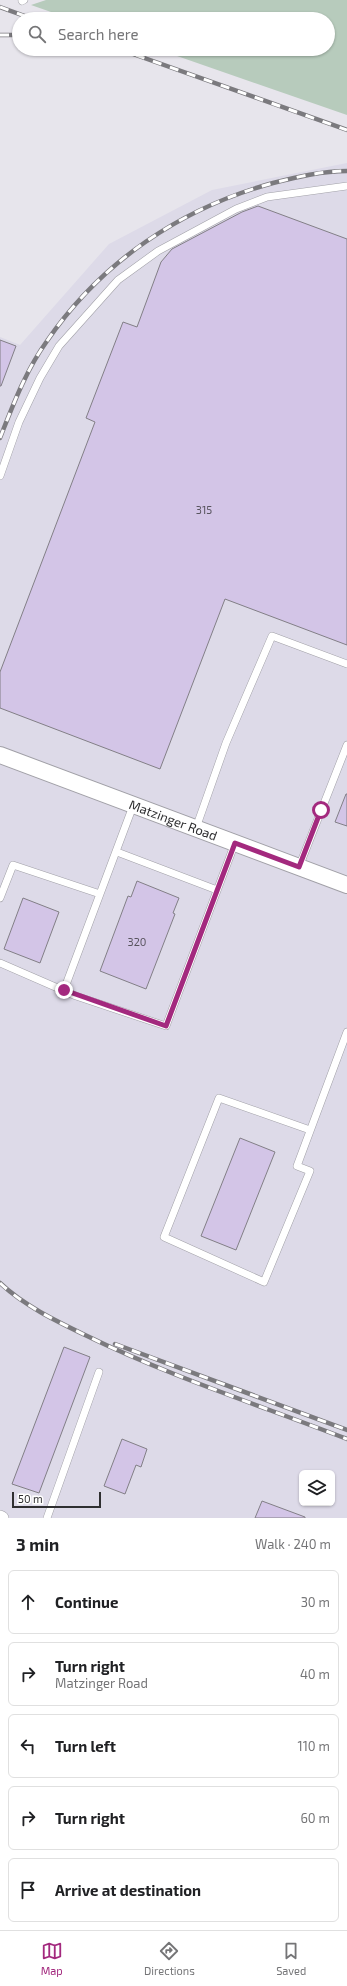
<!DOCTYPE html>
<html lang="en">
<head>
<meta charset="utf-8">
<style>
  :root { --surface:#fff; --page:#f2f2f2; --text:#202124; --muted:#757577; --line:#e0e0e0; --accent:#a3297e }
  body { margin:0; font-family:"Exo 2",sans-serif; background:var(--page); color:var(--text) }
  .controls { position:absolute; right:12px; bottom:12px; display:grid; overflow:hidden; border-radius:6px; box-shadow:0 1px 3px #0004 }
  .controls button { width:36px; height:36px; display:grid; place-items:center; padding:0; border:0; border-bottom:1px solid var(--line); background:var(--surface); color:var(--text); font:20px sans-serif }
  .scale { position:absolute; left:12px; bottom:10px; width:89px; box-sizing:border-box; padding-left:4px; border:2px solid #2f2f31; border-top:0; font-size:11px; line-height:14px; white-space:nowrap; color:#2f2f31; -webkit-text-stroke:3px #fff; paint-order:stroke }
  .stop { position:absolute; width:12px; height:12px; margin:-9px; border:3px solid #a3297e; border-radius:50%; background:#fff }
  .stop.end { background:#a3297e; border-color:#fff; box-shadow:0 1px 4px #0008 }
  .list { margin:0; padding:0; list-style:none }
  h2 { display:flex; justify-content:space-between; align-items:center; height:52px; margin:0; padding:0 16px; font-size:17px }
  h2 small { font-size:13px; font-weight:400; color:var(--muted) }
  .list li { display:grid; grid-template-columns:26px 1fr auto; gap:12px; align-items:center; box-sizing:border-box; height:64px; margin:0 8px 8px; padding:0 8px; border:1px solid var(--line); border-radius:6px }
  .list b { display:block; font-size:15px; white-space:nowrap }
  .list p { margin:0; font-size:13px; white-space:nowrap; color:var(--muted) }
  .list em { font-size:13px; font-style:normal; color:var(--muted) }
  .icon { flex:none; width:22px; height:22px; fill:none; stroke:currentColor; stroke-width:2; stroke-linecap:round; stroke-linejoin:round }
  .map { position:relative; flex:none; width:347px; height:1518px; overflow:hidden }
  .search { position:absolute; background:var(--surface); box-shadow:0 1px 3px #0004; left:12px; right:12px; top:12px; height:44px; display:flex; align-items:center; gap:10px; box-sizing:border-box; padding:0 14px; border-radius:22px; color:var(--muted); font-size:15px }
  .sheet { height:412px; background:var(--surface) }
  nav { display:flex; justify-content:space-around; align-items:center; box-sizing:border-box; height:56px; border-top:1px solid var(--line); background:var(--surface); font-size:11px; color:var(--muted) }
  nav a { display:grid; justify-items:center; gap:2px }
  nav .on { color:var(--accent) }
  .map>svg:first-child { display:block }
  .built { fill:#dddae8; fill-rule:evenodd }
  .green { fill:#b7cbbc }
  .building { fill:#d3c5e7; stroke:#827f86 }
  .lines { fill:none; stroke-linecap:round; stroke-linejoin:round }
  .service-casing { stroke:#a1a0a7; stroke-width:8 }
  .minor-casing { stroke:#a1a0a7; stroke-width:14 }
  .tertiary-casing { stroke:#a1a0a7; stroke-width:18 }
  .service { stroke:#fff; stroke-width:7 }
  .minor { stroke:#fff; stroke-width:13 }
  .tertiary { stroke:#fff; stroke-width:16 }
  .rail-casing { stroke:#7b7a7e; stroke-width:4.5 }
  .rail { stroke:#fff; stroke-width:3; stroke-dasharray:9; stroke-linecap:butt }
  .route { stroke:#a3297e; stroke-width:5 }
  .labels { text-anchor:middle; stroke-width:3; stroke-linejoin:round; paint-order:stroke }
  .number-label { font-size:11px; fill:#58545e }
  .street-label { font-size:13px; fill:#2f2f31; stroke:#fff }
</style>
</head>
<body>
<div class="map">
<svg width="347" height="1518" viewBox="0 0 347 1518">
  <rect width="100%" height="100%" fill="#e7e5ec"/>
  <path class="built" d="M347,163v1355h-347v-1181l20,8 89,-101 103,-54zM302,1473h30v30h-30z"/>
  <path class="green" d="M46,0h301v115l-190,-66h171v-30h-257l-40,-14z"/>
  <path class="building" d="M258,206l89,33v406l-122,-46 -65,170 -160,-61v-36l95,-250 -9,-4 37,-96 14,5 24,-65 11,-13 70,-37z
    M0,340l16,6 -15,40h-1z
    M346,794h1v32l-12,-4z
    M137,881l42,17 -6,15 2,1 -29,75 -46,-18 28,-75 3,1z
    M23,898l36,14 -19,51 -36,-14z
    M240,1138l35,14 -39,98 -35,-14z
    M64,1347l26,10 -51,136 -27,-9z
    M122,1439l25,10 -6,18 -5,-2 -11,29 -21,-8z
    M262,1501l43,16v1h-50z"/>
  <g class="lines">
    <g class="service-casing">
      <path id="service" d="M22,1l2,-1
        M0,476l19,-54 21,-44 19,-32 59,-66 40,-29 78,-42 31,-12 80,-11
        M196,828l30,-85 46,-107 75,28
        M117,852l100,38
        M299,867l48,-122
        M0,898l13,-33 87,29 33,-88
        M0,963l76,33 90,30 69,-183
        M64,990l36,-96
        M310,1130l-91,-32 -55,139 100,45 46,-111 -13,-5 50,-134
        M47,1518l52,-146"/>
    </g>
    <g class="minor-casing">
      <path id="minor" d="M0,1517l2,1"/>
    </g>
    <g class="tertiary-casing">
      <g id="tertiary">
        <path id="s1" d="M0,755l347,130"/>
      </g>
    </g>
    <use href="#service" class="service"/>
    <use href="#minor" class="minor"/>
    <use href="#tertiary" class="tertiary"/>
    <g class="rail-casing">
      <path id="rail" d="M0,7l33,12
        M0,35h19
        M109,49l16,4
        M119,49l228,81
        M0,438c13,-33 26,-68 47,-97 54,-79 134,-133 226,-158 24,-6 49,-12 74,-12
        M0,1283c23,22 56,38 85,52 84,41 174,70 262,104
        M115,1344l232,86"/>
    </g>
    <use href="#rail" class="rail"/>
  </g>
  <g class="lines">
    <path class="route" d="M64,990l102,36 69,-183 64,24 22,-57"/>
  </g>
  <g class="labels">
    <g class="number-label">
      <text x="204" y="514">315</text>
      <text x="137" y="946">320</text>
    </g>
    <g class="street-label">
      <text dy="5" stroke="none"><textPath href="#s1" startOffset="185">Matzinger Road</textPath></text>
    </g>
  </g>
</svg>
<div class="controls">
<button><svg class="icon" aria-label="layers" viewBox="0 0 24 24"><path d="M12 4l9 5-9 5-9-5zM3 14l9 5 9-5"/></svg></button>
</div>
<div class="scale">50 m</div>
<div class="stop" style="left:321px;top:810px"></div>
<div class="stop end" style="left:64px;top:990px"></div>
<div class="search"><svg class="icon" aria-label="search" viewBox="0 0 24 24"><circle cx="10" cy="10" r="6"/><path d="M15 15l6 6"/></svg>Search here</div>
</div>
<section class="sheet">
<h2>3 min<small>Walk · 240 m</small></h2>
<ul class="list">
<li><svg class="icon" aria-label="ahead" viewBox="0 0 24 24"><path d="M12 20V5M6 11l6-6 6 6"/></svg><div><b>Continue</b></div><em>30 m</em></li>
<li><svg class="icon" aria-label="right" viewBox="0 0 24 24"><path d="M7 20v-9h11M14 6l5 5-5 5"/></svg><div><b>Turn right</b><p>Matzinger Road</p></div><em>40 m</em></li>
<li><svg class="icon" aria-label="left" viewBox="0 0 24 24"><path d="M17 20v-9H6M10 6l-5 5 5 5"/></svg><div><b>Turn left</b></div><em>110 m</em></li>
<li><svg class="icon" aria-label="right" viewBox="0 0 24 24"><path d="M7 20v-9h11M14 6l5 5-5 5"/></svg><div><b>Turn right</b></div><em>60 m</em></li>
<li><svg class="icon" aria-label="arrive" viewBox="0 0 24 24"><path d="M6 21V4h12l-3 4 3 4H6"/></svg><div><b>Arrive at destination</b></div></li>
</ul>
</section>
<nav>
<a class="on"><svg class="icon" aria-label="map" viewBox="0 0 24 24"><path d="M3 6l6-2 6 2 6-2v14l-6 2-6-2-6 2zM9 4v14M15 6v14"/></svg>Map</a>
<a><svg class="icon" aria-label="directions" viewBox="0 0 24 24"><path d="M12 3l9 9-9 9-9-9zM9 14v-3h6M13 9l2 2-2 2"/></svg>Directions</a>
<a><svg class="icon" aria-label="saved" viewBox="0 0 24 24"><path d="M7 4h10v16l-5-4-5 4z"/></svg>Saved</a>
</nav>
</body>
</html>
